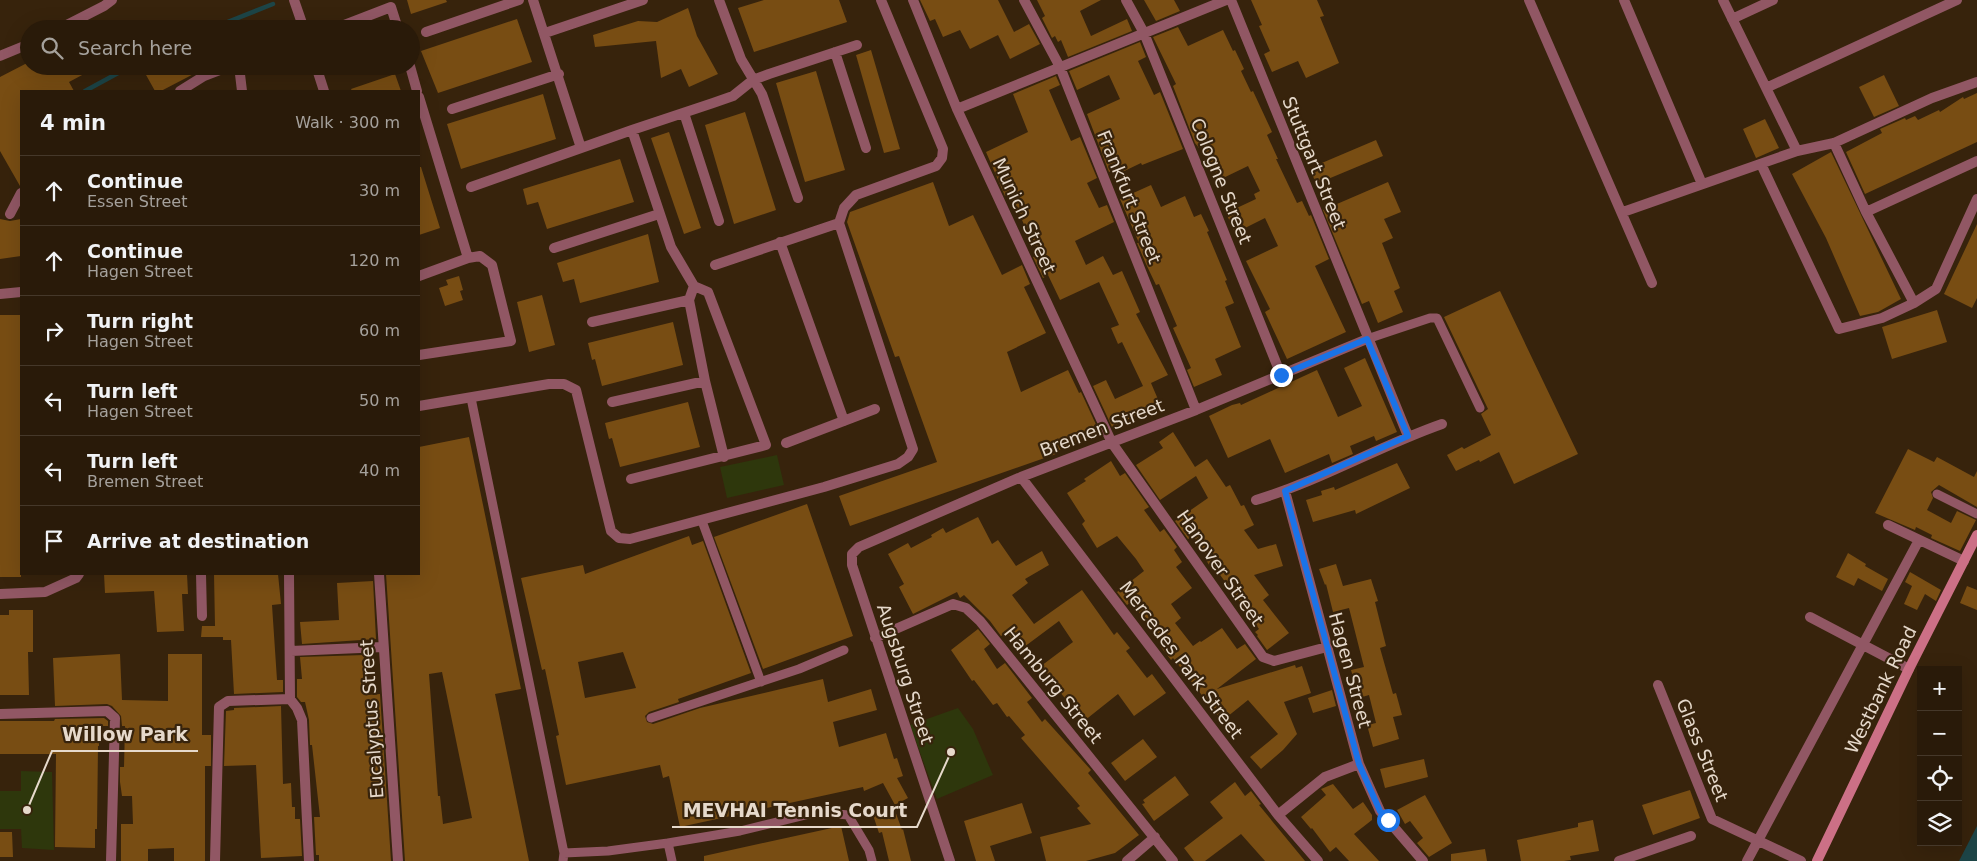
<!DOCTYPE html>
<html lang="en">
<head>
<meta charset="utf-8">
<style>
  :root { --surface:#291a09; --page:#352717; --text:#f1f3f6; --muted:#a5a19c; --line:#45382a }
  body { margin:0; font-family:"DejaVu Sans",sans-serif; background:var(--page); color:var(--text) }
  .controls { position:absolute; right:15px; bottom:15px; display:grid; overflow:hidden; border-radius:0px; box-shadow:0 5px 20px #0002 }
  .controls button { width:45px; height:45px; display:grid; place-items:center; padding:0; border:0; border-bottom:1px solid var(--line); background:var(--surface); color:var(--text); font:25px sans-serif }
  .stop { position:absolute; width:15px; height:15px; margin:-11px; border:4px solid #1a73e8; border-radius:50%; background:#fff }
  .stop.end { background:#1a73e8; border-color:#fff; box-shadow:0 1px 5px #0008 }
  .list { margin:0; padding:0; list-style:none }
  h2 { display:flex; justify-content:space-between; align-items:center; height:65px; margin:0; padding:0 20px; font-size:21px }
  h2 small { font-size:16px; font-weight:400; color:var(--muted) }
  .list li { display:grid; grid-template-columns:32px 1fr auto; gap:15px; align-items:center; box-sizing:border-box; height:70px; padding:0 20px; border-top:1px solid var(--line) }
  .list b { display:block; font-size:19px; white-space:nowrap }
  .list p { margin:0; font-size:16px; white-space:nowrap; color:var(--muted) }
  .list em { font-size:16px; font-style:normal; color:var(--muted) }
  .icon { flex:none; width:28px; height:28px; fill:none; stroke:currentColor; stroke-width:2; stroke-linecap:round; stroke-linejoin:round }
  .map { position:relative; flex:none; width:1977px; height:861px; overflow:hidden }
  .search { position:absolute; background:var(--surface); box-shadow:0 5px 20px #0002; left:20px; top:20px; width:400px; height:55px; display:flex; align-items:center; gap:12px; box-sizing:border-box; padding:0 18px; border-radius:28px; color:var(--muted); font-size:19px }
  .panel { position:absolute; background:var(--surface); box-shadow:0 5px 20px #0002; left:20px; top:90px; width:400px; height:485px; border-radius:0px }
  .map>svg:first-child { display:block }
  .green { fill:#2e370c }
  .water { fill:#1d4547 }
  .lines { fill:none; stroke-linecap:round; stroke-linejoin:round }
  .stream { stroke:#1d4547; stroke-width:4.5 }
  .building { fill:#784d13; fill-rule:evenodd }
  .lane { stroke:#915764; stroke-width:9 }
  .street { stroke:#915764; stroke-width:10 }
  .secondary { stroke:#cc7086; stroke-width:10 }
  .route { stroke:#1a73e8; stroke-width:6 }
  .labels { text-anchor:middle; stroke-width:4.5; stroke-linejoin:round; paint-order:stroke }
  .street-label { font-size:18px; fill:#e6d9cb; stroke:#37230c }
  .leader { fill:none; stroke:#e6d9cb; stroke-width:2 }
  .callout-dot { fill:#e6d9cb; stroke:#37230c; stroke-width:2 }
  .callout-label { font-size:19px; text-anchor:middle; font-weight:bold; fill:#e6d9cb; stroke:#37230c; stroke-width:4.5; stroke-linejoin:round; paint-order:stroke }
</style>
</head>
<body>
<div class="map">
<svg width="1977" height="861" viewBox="0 0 1977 861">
  <rect width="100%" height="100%" fill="#37230c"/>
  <path class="green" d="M777,455l7,30 -57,13 -7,-31z
    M958,708l15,21 20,46 -56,24 -27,-74z
    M21,771l31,1 2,78 -32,-2 -1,-19h-21v-38h21z"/>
  <path class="water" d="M1977,826v35h-18z"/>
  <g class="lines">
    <path class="stream" d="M210,29l63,-25
      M85,91l46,-25"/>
  </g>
  <path class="building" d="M407,0h39l1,2 -36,12z
    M764,0h75l8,22 -93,30 -16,-44z
    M920,0h78l16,32 15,-8 11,20 -30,15 -12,-24 -28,14 -10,-19 -17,7 -8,-18 -5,2z
    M1037,0h64l-21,11 11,25 36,-17 5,12 -64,26 -7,-17 -3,2 -3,-6 -3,2 -10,-20 3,-2z
    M1144,0h30l6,11 -24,10z
    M1251,0h66l7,16 -4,1 19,46 -33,15 -8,-17 -26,11 -8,-18 6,-3 -11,-25 3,-1z
    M688,8l9,28 21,38 -29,13 -8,-18 -20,9 -5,-37 -61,6 -2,-12 45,-14 19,1z
    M517,19l15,43 -94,31 -17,-42z
    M1178,27l10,19 35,-16 10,21 2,-1 9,19 -3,2 10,21 2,-1 19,41 -5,3 11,24h-2l21,44 5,-2 7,15 2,-1 18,44 -14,7 31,66 -59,27 -22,-47 5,-3 -24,-48 32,-15 -13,-28 -30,15 -9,-20 30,-14 -2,-5 6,-3 -12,-25 -29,14 -16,-34 -4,2 -4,-5 -22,-57 3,-2 -23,-47z
    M1140,42l6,15 -8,4 16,34 6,-3 23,57 -41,16 -1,-2 -27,13 -2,-5 -3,1 -22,-58 33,-15 -11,-24 -32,15 -8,-19z
    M871,50l29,99 -16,4 -28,-98z
    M29,62v4h70l-30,16 5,9h-53v95h-1l-20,-35v-74z
    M141,66h68l-48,25h-6z
    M816,71l29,99 -40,12 -29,-99z
    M395,74l6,17h-49l-1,-2z
    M1884,75l15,31 -25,11 -15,-30z
    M1056,76l4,9 -11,5 22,51 9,-4 17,41 -10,5 12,25 8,-3 7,17 -39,19 11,24 17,-9 10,19 9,-4 18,41 -4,2 32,61 -17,8 9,21 -48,23 -19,-41 13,-6 9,19 28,-13 -21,-44 -4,2 -7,-16 8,-3 -20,-43 -39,18 -12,-25 -5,3 -10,-21 7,-3 -10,-21 -2,1 -17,-40 -6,2 -19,-44 42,-20 -15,-38z
    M1977,93v49l-112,52 -19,-42 36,-19 -2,-4 25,-11 1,2 9,-4 3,4 21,-10 1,2 23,-15 1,2z
    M543,94l13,45 -95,30 -14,-45z
    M745,112l31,98 -42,14 -29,-99z
    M1765,119l14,29 -23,10 -13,-29z
    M669,132l32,96 -17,6 -33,-96z
    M1376,140l7,16 -67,28 -6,-16z
    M1831,152l70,147 -23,13 -18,4 -34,-78 -34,-64z
    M620,159l14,43 -87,27 -9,-27 -11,3 -4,-16z
    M419,167h2l19,61 -21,7z
    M933,182l16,44 24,-11 29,60 20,-10 8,19 -6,3 22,46 -39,19 14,40 47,-22 11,23 2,-1 18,39 -44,21 1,2 -206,72 -11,-30 98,-34 -38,-106 -4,1 -48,-135 3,-10z
    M1388,182l13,30 -17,7 9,19 -11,5 18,45 -6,3 9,21 -25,11 -9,-22 -7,3 -39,-94z
    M1151,185l10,22 24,-11 9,21 7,-3 8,17 -2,1 20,48 -2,1 9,22 -9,4 16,40 -26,12 7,16 -28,12 -7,-17 4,-2 -18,-40 4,-2 -18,-42 -3,1 -10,-21 -9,-21h2l-19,-44z
    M0,219l10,2 11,-2v37l-21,3z
    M1977,224v74l-5,10 -28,-14z
    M648,234l11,48 -79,21 -6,-24 -11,3 -6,-19z
    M459,276l4,14 -3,1 3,9 -18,6 -6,-18 9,-3 -2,-5z
    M1500,291l78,163 -64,30 -15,-32 -19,10 -1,-2 -23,11 -9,-16 15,-8 2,2 27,-14 -10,-21 7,-5 -44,-92z
    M542,295l13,50 -26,7 -12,-50z
    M1937,310l10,32 -55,17 -10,-32z
    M0,315h21v262h-21z
    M673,322l10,43 -81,21 -7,-27 -3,1 -4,-17z
    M1365,358l32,74 -21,9 -2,-5 -24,10 3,8 -21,9 -3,-9 -44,19 -15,-34 -42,19 -19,-42 23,-11 8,-2 1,2 76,-35 21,47 24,-11 -18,-38z
    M688,402l12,45 -80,20 -8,-29 -3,1 -4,-16z
    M1173,432l22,35 12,-8 19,28 4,-2 11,21 3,-1 10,20 -10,5 14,19 18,-5 7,22 -29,9 15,20 -6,5 26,33 -22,17 -10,-14 1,-1 -3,-3 4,-3 -41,-57 -3,2 -11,-17 3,-1 -14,-20 -5,3 -13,-18 33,-23 -12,-22 -36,24 -24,-35 27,-17 -4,-6z
    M469,437l52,252 -26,5 34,167h-124l-19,-287h33v-127zM442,672l30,146 -29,6 -3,-28h-2l-9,-122z
    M1908,449l26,13 3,-5 37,20 3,-6v36l-38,-22 -8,7 2,6 -6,12 24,13 6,-12 19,9 -16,31 -29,-13 1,-3 -16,-8 -1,3 -40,-17z
    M1111,461l9,15 5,-3 24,34 -5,3 16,22 4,-3 13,18 -3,3 8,12 -6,5 16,21 -21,16 10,14 -6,5 18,23 7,-5 1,1 21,-14 15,21 8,-5 11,15 -39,30 78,-24 1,3 6,-2 9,27 -27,9 13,32 -14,16 -22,19 -11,-12 28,-23 -30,-34 -26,21 -49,-63 -2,2 -11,-14 5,-3 -15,-21 -2,2 -17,-22 -4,3 -10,-13 27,-21 -8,-12 -19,-23 -20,12 -15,-24 3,-3 -18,-28 19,-12 -2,-2z
    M1397,463l13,25 -54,26 -1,-4 -42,12 -7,-22 16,-5 -1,-4 13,-4 1,3z
    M807,504l46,132 -90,33 -49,-132z
    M978,517l14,27 6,-4 18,26 26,-15 7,14 -24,14 3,4 -16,12 22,29 48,-34 32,45 3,-3 13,16 -4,3 21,27 5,-4 14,19 -32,23 -16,-22 -34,27 -30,-36 1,-1 -14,-18 32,-24 -14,-21 -39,29 -13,-18 -6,4 -11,-15 -26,-26 -4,3 -3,-6 -44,22 -14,-27 5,-3 -16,-30 20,-11 3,5 21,-11 -1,-2 12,-7 3,5z
    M689,536l3,9 11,-4 48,132 -73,26 1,3 -30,10 -4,4 2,6 6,2 47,-16 123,-29 5,23 43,-13 6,21 -44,12 6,25 47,-14 8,26 3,-1 6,18 -6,2 11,20 -13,7 -12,-22 -19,8 -1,-4 -183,40 -11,-51 -6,2 -3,-13 -94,20 -10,-49 3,-1 -14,-66 -3,1 -21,-92 62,-13 2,9zM623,652l13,36 -51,10 -7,-36z
    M1848,553l18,11 -1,2 23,13 -6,12 -24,-13 -4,8 -18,-9z
    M1336,564l7,22 28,-7 7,22 -3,1 11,44 -6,2 13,46 3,-1 6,22 -9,2 6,22 -26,8 -6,-22 9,-2 -7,-28 -10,3 -8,-28 13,-3 -15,-59 -16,4 -7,-28 -1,1 -6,-16z
    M1910,572l31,18 -5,11 -11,-7 -8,16 -13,-6 8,-18 -7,-4z
    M104,574h83l1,20h-6l2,37 -27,1 -3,-41 -49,2z
    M214,574h64l3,30 -9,1 5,75h6v12l-49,2 -3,-54h-8v-3h-22l1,-11h13z
    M373,581l3,58 -74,5 -2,-22 39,-2 -2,-37z
    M1967,586l10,4v20l-17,-7z
    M9,610h24v42h-5l1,43h-29v-80h9z
    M978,629l12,15 -6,5 13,20 8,-6 27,35 -5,4 15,20 3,-3 46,51 -3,3 51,62 -24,18 -29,8h-40l-6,-24 51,-13 -14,-16 3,-2 -59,-68 4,-3 -16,-19 -2,1 -10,-14 -4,2 -19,-25 -2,1 -21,-31z
    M120,654l2,46 46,1v-47h34v81h9v31h-6v95h-31v-13l-26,1v12h-27v-37h12l-1,-28h-10l-2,-14v-15h4l1,-41h-3l-1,-10 -9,-10 -5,-2 -52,2 -2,-48z
    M365,655l3,40 12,-1 11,167h-72v-6h-3l-2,-38h6l-8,-72h-2l-1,-25 -4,-18h-4l-4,-5v-18h5l-2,-22z
    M1332,690l4,16 -23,7 -5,-15z
    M281,706l2,78 8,-1 1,24h3v12h5l2,37 -41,2 -5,-93 -32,1 2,-55 8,-1v-2z
    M104,718l4,3v5h-9v20h-1l-1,83h-2v19l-40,-1 1,-93h-56v-33h54l1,-2z
    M1143,739l14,18 -32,24 -14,-18z
    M1424,759l4,18 -43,11 -5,-19z
    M1175,776l14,19 -35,26 -12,-17 3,-1 -2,-3z
    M1235,782l10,14 6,-5 10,13 -2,1 46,56h-40l-24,-27 -36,27h-11l-10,-13 39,-30 -13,-16z
    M1333,784l20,25 10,-7 9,13v5l-18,14 25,27h-30l-13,-14 -6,5 -18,-24 -1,1 -10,-12 25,-22 -5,-6z
    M1690,790l10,28 -47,17 -11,-30z
    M1425,795l27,48 -23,14 -12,-14 6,-5 -13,-17 -5,3 -8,-14z
    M1022,803l10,30 -42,13 5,15h-19l-12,-40z
    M894,808l8,22 1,-1 8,32h-22l-7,-29 -3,1 -6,-18z
    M1593,820l6,31 -29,5 1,4 -7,1h-43l-4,-21 61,-13v-4z
    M841,826l8,35h-145v-5z
    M0,832h12l1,25h-13z
    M1485,849l2,12h-36v-7z"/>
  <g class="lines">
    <path class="lane" d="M1367,339l63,-21h7l43,90
      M471,398l93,455 -1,8
      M1937,494l40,20
      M702,521l59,161
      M651,718l148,-49 45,-19
      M668,843l4,18
      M564,853l44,-2 60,-8 72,-12 78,-19 30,3 21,35 3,11"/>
    <path class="street" d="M294,0l10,29
      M533,0l48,148
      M719,0l22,59 21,35 36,104
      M913,0l44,109 155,334 151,214 11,4 53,-14
      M1024,0l36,67 136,343
      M1126,0l18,33 137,342
      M1231,0l177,436
      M1529,0l123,283
      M1624,0l78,184
      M1723,0l74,151
      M1732,19l41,-19
      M59,29l45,-23 8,-6
      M334,29l57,-22 7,22
      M426,32l93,-32
      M545,33l98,-33
      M835,52l31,96
      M0,56l29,-12
      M239,66l3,25
      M316,66l8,25
      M410,66l7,25
      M1766,88l191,-88
      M180,91l24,-15 26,-10
      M419,97l49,161
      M452,109l107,-35
      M957,109l269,-109
      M684,113l35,108
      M1834,143l32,69 48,91
      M1761,164l78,165 43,-11 32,-15 22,-14 41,-90
      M471,187l161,-57 81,-27 20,-7 20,-16 16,-6 88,-29
      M1623,212l174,-61 37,-8 98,-45 45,-16
      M1866,212l111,-51
      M10,214l11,-21
      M780,242l64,179
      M554,248l105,-34
      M715,265l124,-42
      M419,276l49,-18 12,-2 12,9 19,76 -92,14
      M694,286l-5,14 16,81 19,76
      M0,294l21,-2
      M592,322l97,-22
      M612,402l93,-21
      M419,406l130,-22h15l12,6 35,141 8,7 11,1 194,-52 74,-23 10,-7 5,-8 -74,-226 5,-15 12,-13 80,-29 6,-8 1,-9 -62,-149
      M786,443l89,-34
      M1021,477l257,338 40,46
      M631,479l135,-34 -58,-153 -14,-6 -23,-39 -39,-117
      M1285,491l74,273 21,47 43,50
      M1256,500c64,-19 123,-54 186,-76
      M1888,525l76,36
      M201,574l1,42
      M289,574l1,125 7,9 5,12 7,141
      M379,574l19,287
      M0,594l45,-2 31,-14 3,-4
      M1810,617l99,52
      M875,638l78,-34 13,4 14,13 193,240
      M291,651l92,-4
      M1658,685l54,134 89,42
      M0,714l107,-3 8,7 -4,143
      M1278,815l47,-38 34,-13
      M215,861l4,-154 9,-6 62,-2
      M950,861l-98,-296v-11l7,-7 162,-70 175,-67 171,-71
      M1127,861l28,-24
      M1619,861l72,-25
      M1747,861l172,-321"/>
    <path class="secondary" d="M1817,861l92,-192 68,-134"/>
  </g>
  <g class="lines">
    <path class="route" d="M1281,375l86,-36 41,97 -123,55 74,273 21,47 8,9"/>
  </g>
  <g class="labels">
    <g class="street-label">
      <text transform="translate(1314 163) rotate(68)" y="6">Stuttgart Street</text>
      <text transform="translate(1221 181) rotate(68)" y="6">Cologne Street</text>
      <text transform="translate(1129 197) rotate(68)" y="6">Frankfurt Street</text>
      <text transform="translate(1024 216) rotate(65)" y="6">Munich Street</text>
      <text transform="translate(1102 428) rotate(-21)" y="6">Bremen Street</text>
      <text transform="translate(1220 568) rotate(55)" y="6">Hanover Street</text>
      <text transform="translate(1181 660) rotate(53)" y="6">Mercedes Park Street</text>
      <text transform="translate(1350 670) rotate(75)" y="6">Hagen Street</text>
      <text transform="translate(905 674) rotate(72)" y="6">Augsburg Street</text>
      <text transform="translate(1053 685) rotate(51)" y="6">Hamburg Street</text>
      <text transform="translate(1881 690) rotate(-64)" y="6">Westbank Road</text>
      <text transform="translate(372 719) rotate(-94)" y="6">Eucalyptus Street</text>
      <text transform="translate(1702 750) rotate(68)" y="6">Glass Street</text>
    </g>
  </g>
  <path class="leader" d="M27 810L52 751H198M951 752L917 827H672"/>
  <g class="callout-dot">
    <circle cx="27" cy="810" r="5"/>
    <circle cx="951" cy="752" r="5"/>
  </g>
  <g class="callout-label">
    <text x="125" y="741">Willow Park</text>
    <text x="795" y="817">MEVHAI Tennis Court</text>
  </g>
</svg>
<div class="controls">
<button>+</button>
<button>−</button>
<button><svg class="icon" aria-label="locate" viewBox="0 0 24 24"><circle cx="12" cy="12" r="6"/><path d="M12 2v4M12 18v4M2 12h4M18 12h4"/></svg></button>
<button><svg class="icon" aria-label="layers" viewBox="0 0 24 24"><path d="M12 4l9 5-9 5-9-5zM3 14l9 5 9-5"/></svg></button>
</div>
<div class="stop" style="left:1388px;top:820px"></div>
<div class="stop end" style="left:1281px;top:375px"></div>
<div class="search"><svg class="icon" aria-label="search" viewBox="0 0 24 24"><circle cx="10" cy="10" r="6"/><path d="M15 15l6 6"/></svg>Search here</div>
<section class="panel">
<h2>4 min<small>Walk · 300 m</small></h2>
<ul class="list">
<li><svg class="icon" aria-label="ahead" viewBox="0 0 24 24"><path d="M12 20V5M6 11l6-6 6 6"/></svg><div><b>Continue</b><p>Essen Street</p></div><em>30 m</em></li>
<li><svg class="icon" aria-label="ahead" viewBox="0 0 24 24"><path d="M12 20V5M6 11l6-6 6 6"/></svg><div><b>Continue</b><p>Hagen Street</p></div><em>120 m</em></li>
<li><svg class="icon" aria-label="right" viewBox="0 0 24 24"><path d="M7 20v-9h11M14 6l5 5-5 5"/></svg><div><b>Turn right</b><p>Hagen Street</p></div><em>60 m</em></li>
<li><svg class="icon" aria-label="left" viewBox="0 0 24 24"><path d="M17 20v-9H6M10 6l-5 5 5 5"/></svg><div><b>Turn left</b><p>Hagen Street</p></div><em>50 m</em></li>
<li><svg class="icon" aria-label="left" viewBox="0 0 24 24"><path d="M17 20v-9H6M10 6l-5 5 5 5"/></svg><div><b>Turn left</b><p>Bremen Street</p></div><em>40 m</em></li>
<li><svg class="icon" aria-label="arrive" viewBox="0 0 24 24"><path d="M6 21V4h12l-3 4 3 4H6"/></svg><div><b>Arrive at destination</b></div></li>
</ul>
</section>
</div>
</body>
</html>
